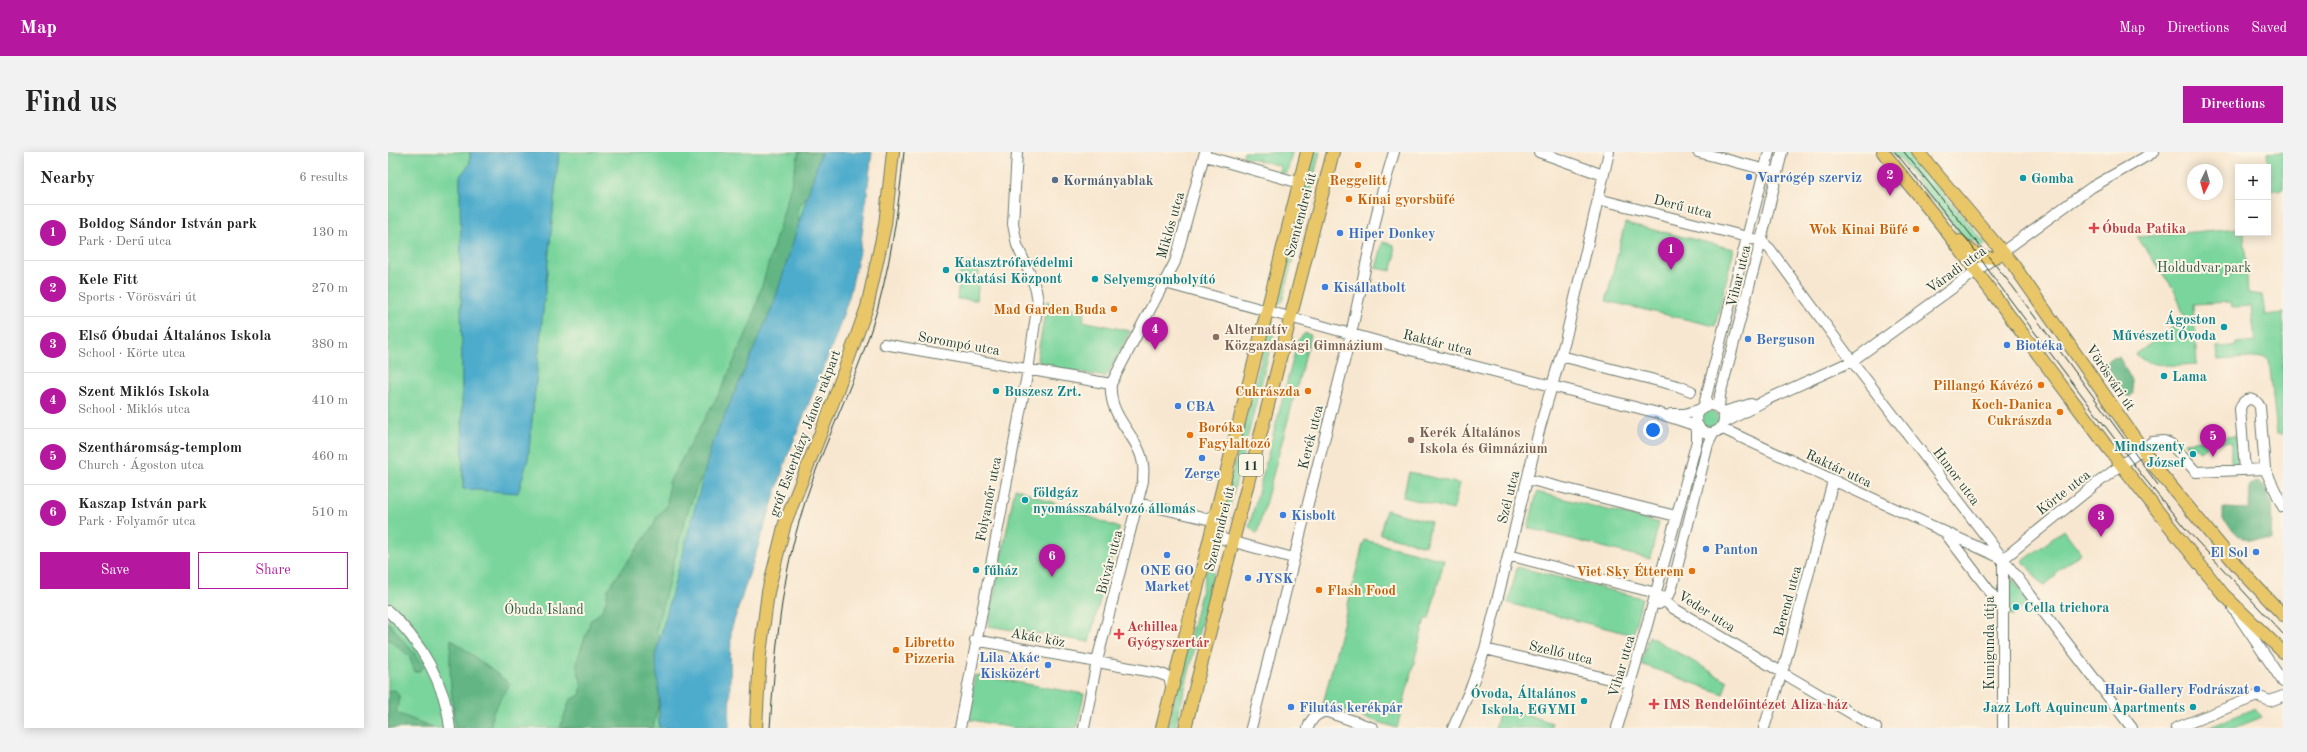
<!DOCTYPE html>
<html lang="en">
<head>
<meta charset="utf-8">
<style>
  :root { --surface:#fff; --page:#f2f2f2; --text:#222; --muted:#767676; --line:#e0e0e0; --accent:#b5179e }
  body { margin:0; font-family:"Old Standard TT",serif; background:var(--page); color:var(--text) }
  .controls { position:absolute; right:12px; top:12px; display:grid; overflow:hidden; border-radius:0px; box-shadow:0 2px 10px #0003 }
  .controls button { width:36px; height:36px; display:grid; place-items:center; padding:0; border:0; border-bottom:1px solid var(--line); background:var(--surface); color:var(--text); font:20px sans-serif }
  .compass { position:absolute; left:1799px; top:12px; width:36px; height:36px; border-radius:50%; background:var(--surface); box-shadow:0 2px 10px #0003; rotate:185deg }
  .you { position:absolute; left:1265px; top:278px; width:14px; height:14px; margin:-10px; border:3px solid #fff; border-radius:50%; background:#1a73e8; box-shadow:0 0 0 6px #1a73e833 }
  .badge { display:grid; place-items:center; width:26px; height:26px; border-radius:50%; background:var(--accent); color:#fff; font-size:13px; font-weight:700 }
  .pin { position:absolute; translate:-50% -33px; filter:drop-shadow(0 1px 2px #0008) }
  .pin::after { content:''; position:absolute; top:21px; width:14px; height:12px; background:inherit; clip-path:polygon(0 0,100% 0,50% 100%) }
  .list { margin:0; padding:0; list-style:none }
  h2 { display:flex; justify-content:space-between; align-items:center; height:52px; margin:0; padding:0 16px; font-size:17px }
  h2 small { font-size:13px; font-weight:400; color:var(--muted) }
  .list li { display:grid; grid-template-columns:26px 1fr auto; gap:12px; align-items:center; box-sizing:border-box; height:56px; padding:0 16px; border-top:1px solid var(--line) }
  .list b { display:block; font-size:15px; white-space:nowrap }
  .list p { margin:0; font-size:13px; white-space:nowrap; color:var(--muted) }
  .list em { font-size:13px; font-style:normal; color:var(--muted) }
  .actions { display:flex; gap:8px; padding:12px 16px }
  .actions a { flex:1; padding:9px 0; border:1px solid var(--accent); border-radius:0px; text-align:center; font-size:14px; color:var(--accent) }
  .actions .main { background:var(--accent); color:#fff }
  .map { position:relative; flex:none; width:1895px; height:576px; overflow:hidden; border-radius:0px }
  header { display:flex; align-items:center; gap:24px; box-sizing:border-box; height:56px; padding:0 20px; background:var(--accent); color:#fff }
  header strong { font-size:19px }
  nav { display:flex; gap:22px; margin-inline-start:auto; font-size:14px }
  .intro { display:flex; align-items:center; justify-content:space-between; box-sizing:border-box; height:96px; padding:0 24px }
  h1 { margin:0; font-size:28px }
  .button { padding:10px 18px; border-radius:0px; background:var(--accent); color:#fff; font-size:14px; font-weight:700 }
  main { display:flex; gap:24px; padding:0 24px }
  aside { flex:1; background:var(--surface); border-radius:0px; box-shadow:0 2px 10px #0003 }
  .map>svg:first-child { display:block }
  .green { fill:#7ad59c; stroke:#4c8968 }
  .forest { fill:#63b684; stroke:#417a5c }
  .water { fill:#4eaccc; stroke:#367480 }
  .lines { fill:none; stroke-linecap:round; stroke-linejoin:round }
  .minor-casing { stroke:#6b786b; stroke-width:12 }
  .major-casing { stroke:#6b786b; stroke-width:14 }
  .minor { stroke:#fff; stroke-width:10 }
  .major { stroke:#e9c769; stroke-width:12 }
  .tram { stroke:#1f3d34; stroke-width:1 }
  .food-dot { fill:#e8710a; stroke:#fcf5e5; stroke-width:1.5 }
  .shop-dot { fill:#3f7fe0; stroke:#fcf5e5; stroke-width:1.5 }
  .culture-dot { fill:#0f9aa8; stroke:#fcf5e5; stroke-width:1.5 }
  .service-dot { fill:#5c6f8a; stroke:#fcf5e5; stroke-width:1.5 }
  .health-dot { fill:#e0444e; stroke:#fcf5e5; stroke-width:1.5 }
  .education-dot { fill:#8d6e63; stroke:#fcf5e5; stroke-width:1.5 }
  .labels { text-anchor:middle; stroke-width:4; stroke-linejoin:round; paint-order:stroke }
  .shield { fill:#fcf5e5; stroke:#617469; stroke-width:1 }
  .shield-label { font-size:13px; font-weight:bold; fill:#1f3d34 }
  .shop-label { font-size:14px; font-weight:bold; fill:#366cbe; stroke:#fcf5e5; text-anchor:start }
  .culture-label { font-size:14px; font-weight:bold; fill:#0d838f; stroke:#fcf5e5; text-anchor:start }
  .service-label { font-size:14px; font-weight:bold; fill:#4e5e75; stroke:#fcf5e5; text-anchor:start }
  .food-label { font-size:14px; font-weight:bold; fill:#c56008; stroke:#fcf5e5; text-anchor:end }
  .street-label { font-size:14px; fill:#1f3d34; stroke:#fcf5e5 }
  .health-label { font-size:14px; font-weight:bold; fill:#be3a42; stroke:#fcf5e5; text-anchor:start }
  .park-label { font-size:14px; fill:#315b49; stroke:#fcf5e5 }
  .education-label { font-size:14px; font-weight:bold; fill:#785e54; stroke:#fcf5e5; text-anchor:start }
</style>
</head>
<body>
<header>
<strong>Map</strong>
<nav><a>Map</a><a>Directions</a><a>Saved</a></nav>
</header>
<div class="intro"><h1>Find us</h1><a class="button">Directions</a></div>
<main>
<aside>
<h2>Nearby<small>6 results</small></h2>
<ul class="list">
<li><span class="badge">1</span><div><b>Boldog Sándor István park</b><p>Park · Derű utca</p></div><em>130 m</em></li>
<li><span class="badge">2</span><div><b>Kele Fitt</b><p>Sports · Vörösvári út</p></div><em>270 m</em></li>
<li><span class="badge">3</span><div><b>Első Óbudai Általános Iskola</b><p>School · Körte utca</p></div><em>380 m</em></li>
<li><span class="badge">4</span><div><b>Szent Miklós Iskola</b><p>School · Miklós utca</p></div><em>410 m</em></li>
<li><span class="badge">5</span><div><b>Szentháromság-templom</b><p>Church · Ágoston utca</p></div><em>460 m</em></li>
<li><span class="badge">6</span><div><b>Kaszap István park</b><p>Park · Folyamőr utca</p></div><em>510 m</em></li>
</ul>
<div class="actions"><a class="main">Save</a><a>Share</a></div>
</aside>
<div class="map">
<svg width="1895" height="576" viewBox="0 0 1895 576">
  <rect width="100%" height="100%" fill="#fcf5e5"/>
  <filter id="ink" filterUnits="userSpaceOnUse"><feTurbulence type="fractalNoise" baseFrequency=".025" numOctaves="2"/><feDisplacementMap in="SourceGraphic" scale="8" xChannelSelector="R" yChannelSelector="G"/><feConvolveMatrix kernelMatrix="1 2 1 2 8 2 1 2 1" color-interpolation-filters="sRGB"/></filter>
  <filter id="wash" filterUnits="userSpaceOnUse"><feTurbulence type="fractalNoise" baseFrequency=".012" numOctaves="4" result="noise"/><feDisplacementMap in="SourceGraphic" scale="16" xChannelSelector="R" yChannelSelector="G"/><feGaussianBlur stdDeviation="0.9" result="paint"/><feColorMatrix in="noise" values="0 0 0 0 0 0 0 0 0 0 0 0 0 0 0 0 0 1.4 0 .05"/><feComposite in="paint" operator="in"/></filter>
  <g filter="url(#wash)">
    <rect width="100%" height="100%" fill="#f8e7d0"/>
    <path class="green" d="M0,0h82v12l-10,12 3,312 55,4 10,-33 31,-307h262l-162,542v34h-271z
      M856,0h48l-5,21h-8l2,-7 -39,-10z
      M926,0h6l-38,150 -5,3 -2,-3z
      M1503,0h17l78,92 -5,4 -7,-8 -6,4 -69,-86 -2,1z
      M1895,0v37l-13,2 -3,-38z
      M1237,71l109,26 -19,77 -109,-25z
      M1850,76v5h6l4,60 14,2 3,20 18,-2v121h-6l-8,-74 -5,-3 -46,3 -1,-13 19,-1v-3l19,-2 -4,-35 -19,1 -1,-5 -38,2 4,60c-19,1 -48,5 -61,-10l49,-35 -10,-28 -38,-54z
      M995,90l11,3 1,12 -4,14 -15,-3z
      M573,110l19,2 -3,36 -20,-1z
      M659,149l38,11 -2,9 47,10 -24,46 -62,-11 -7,-7z
      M885,168l3,5 -52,204 -5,-4 52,-204z
      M917,181l6,2 -54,199 -8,-7 49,-187z
      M1314 267a8 8 0 1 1 16 0a8 8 0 1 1-16 0Z
      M1848,284l2,29 -7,1v-24h-19l-12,9 -4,-4 -5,4 -7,-9z
      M1021,320l51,12 -7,26 -50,-13z
      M627,336l104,40 -30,114 -101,-16z
      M1149,340l122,31 -9,36 -122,-31z
      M998,358l45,12 -6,24 -45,-12z
      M1676,378l17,23 -26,20 1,3 -13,10 -20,-25z
      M976,388l80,20 -15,59h-4l-28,109 -74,-24z
      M824,396l6,6 -43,174h-7z
      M1129,415l125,31 -9,37 -125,-32z
      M1625,427l16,23 -18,14 -3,-3 1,-30v-3z
      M1261,484l78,45 -4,13 -82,-30z
      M587,523l109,19 -7,34h-63l-47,-9z
      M1114,554l50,17 -1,5h-56z
      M1867,556l7,9 -27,11h-27z"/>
    <path class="forest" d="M411,0h25v22l-26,34 2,26 -3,34 -84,192 -16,26 -14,40 -27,105 9,17 -1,32 -11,48h-93l10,-28 10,-5c4,-16 -3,-18 -3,-31 0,-9 11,-30 13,-43 14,-10 16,-16 18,-32l46,-64 3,-9 10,-10 2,-24 53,-94 29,-65 37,-126z
      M1731,205l13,24 1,13 -4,3 -9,-5 -5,-13 -11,-16 8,-5z
      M1871,329c17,15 12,38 12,59l-29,-1 -19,-19v-12l26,1 1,-24z
      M0,470l36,43 -3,5 -6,2 -6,-16 -19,-16h-2z
      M63,487l59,45 -18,30 -1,14h-36c-3,-31 -7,-58 -4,-89z
      M7,538l5,8 -4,15 39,15h-47v-37z"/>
    <path class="water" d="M82,0h89l-31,307 -10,34 -55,-4 -3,-313 10,-12z
      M433,0h51l-12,98 -11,47 -15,44 -48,119 -55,170 -2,98h-70v-34l-4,-38 57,-212 62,-141z"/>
  </g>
  <g filter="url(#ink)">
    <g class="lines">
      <g class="minor-casing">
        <path id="minor" d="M1151,0l64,23
          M1310,0l72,19
          M817,4l95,27
          M1210,47l149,38 14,4 9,8 82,112 280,367
          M777,131l230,63 263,67 39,13v15l-51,188 -29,99
          M496,192l227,40
          M1173,204l117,30 13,5
          M1308 267a14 14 0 1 1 28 0a14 14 0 1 1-28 0Z
          M1316,253l65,-253
          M1331,255l1,-12 41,-154 21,-89
          M1335,260l28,-8
          M1283,262h14l13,-4
          M1336,271l44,-24 84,-38 240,-174 62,-35
          M1333,276l280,130
          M1857,318l-5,-61c3,-12 15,-13 20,-2l5,62
          M1139,327l149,37
          M750,351l69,16 8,-5
          M827,367l3,14 5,6 70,19
          M1558,382l58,76
          M1120,403l148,38 17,15 203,120
          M1615,407l89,-72 60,-45 12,-1 7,3 25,28 69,-3 18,38
          M1271,452l11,-11 3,-9 35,-140 6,-12
          M1845,456l50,74
          M0,459c32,29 58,74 62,117
          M587,488l183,33 11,4 3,12
          M1097,497l145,35
          M572,576l68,-358 10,-68 -2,-12 -6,-16 -13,-29 -4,-21 4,-72
          M696,576l13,-67 46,-180c0,-5 1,-11 0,-16 -3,-29 -35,-46 -32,-81l64,-122 30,-110
          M863,576l100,-394 29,-134 14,-48
          M920,576c3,-10 8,-13 17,-17l48,17
          M1065,576l19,-43 13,-36 55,-222 25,-86 44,-189
          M1376,576l21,-65 48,-182
          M1615,576v-169
          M1788,576l81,-32 13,5 13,-5"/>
      </g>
      <g class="major-casing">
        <path id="major" d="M1495,0l58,72 167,224 115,146 60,58
          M1530,0l94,111 143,204 83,100 45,48
          M1572,89c10,9 20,20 36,16
          M368,576l4,-74 8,-62 17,-69 48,-121 34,-95 18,-82 8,-73
          M774,576l145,-576
          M797,576l148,-576"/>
      </g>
      <use href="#minor" class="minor"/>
      <use href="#major" class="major"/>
      <path class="tram" d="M1507,0l74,90 25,36 150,200 40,49 99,107
        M1516,0l109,135 145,198
        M382,576c5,-69 10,-140 29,-206 18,-66 51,-127 72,-192 19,-58 27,-118 33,-178"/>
    </g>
  </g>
  <g class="food-dot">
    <circle cx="970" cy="13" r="4"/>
    <circle cx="961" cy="47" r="4"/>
    <circle cx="1528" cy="77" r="4"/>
    <circle cx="726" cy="157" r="4"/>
    <circle cx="1653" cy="233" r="4"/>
    <circle cx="920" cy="239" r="4"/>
    <circle cx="1672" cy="260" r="4"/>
    <circle cx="802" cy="283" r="4"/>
    <circle cx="1304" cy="419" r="4"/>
    <circle cx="931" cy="438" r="4"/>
    <circle cx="508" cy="498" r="4"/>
  </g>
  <g class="shop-dot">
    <circle cx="1361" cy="25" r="4"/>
    <circle cx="952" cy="81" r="4"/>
    <circle cx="937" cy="135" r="4"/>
    <circle cx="1360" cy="187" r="4"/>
    <circle cx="1619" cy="193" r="4"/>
    <circle cx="790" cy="254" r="4"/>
    <circle cx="814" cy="306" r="4"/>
    <circle cx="895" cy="363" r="4"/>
    <circle cx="1318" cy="397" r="4"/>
    <circle cx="1868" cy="400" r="4"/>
    <circle cx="779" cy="403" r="4"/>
    <circle cx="860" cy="426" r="4"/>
    <circle cx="660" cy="513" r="4"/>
    <circle cx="1869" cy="537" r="4"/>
    <circle cx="903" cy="555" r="4"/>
  </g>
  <g class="culture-dot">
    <circle cx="1635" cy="26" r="4"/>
    <circle cx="558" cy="118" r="4"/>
    <circle cx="707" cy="127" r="4"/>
    <circle cx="1836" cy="175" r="4"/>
    <circle cx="1776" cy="224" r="4"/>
    <circle cx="608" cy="239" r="4"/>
    <circle cx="1805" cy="302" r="4"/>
    <circle cx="637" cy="348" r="4"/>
    <circle cx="588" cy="418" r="4"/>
    <circle cx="1628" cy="455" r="4"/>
    <circle cx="1196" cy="549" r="4"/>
    <circle cx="1805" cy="555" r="4"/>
  </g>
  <circle class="service-dot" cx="667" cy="28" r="4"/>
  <g class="health-dot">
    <path d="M1704 70h4v4h4v4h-4v4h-4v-4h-4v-4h4z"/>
    <path d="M729 476h4v4h4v4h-4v4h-4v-4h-4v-4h4z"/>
    <path d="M1264 546h4v4h4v4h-4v4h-4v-4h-4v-4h4z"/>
  </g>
  <g class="education-dot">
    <circle cx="828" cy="185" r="4"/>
    <circle cx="1023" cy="288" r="4"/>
  </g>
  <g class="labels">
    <rect class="shield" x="851" y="302" width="24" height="22" rx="3"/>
    <g class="shield-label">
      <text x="863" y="318">11</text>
    </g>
    <g class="shop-label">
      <text x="1369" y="30">Varrógép szerviz</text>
      <text x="960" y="86">Hiper Donkey</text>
      <text x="945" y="140">Kisállatbolt</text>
      <text x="1368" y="192">Berguson</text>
      <text x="1627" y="198">Biotéka</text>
      <text x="798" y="259">CBA</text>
      <text x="814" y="326" text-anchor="middle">Zerge</text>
      <text x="903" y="368">Kisbolt</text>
      <text x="1326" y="402">Panton</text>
      <text x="1860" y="405" text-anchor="end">El Sol</text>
      <text x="779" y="423" text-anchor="middle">ONE GO<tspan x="779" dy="16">Market</tspan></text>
      <text x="868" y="431">JYSK</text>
      <text x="652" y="510" text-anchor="end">Lila Akác<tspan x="652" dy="16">Kisközért</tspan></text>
      <text x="1861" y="542" text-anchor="end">Hair-Gallery Fodrászat</text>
      <text x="911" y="560">Filutás kerékpár</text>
    </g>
    <g class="culture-label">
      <text x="1643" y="31">Gomba</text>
      <text x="566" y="115">Katasztrófavédelmi<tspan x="566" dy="16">Oktatási Központ</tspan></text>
      <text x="715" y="132">Selyemgombolyító</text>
      <text x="1828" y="172" text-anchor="end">Ágoston<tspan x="1828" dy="16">Művészeti Óvoda</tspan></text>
      <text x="1784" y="229">Lama</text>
      <text x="616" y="244">Buszesz Zrt.</text>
      <text x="1797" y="299" text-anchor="end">Mindszenty<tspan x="1797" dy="16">József</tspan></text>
      <text x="645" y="345">földgáz<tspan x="645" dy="16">nyomásszabályozó állomás</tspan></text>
      <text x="596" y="423">fűház</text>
      <text x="1636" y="460">Cella trichora</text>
      <text x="1188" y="546" text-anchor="end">Óvoda, Általános<tspan x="1188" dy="16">Iskola, EGYMI</tspan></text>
      <text x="1797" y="560" text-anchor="end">Jazz Loft Aquincum Apartments</text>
    </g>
    <g class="service-label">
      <text x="675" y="33">Kormányablak</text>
    </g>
    <g class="food-label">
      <text x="970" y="33" text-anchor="middle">Reggelitt</text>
      <text x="969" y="52" text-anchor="start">Kínai gyorsbüfé</text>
      <text x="1520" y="82">Wok Kinai Büfé</text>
      <text x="718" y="162">Mad Garden Buda</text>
      <text x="1645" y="238">Pillangó Kávézó</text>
      <text x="912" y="244">Cukrászda</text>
      <text x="1664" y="257">Koch-Danica<tspan x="1664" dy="16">Cukrászda</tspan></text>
      <text x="810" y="280" text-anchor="start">Boróka<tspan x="810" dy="16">Fagylaltozó</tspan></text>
      <text x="1296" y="424">Viet Sky Étterem</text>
      <text x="939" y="443" text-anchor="start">Flash Food</text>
      <text x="516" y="495" text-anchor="start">Libretto<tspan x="516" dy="16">Pizzeria</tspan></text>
    </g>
    <g class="street-label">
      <text transform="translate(1295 54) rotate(14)" y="5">Derű utca</text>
      <text transform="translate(912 63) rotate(-75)" y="5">Szentendrei út</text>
      <text transform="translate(782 73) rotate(-74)" y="5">Miklós utca</text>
      <text transform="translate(1568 117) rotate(-36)" y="5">Váradi utca</text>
      <text transform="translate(1350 124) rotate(-76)" y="5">Vihar utca</text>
      <text transform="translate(1050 190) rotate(14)" y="5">Raktár utca</text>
      <text transform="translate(571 191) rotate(10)" y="5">Sorompó utca</text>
      <text transform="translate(1723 225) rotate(56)" y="5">Vörösvári út</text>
      <text transform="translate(416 281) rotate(-69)" y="5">gróf Esterházy János rakpart</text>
      <text transform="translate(922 285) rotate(-76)" y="5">Kerék utca</text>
      <text transform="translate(1451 316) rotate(25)" y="5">Raktár utca</text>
      <text transform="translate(1569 324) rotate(53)" y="5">Hunor utca</text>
      <text transform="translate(1675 340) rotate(-38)" y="5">Körte utca</text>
      <text transform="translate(1120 345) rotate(-76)" y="5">Szél utca</text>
      <text transform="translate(600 347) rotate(-79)" y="5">Folyamőr utca</text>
      <text transform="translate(831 377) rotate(-76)" y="5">Szentendrei út</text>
      <text transform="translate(721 410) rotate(-75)" y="5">Búvár utca</text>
      <text transform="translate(1399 449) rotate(-75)" y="5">Berend utca</text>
      <text transform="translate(1319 459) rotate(32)" y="5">Veder utca</text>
      <text transform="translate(650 485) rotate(10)" y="5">Akác köz</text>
      <text transform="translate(1601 491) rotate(-90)" y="5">Kunigunda útja</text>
      <text transform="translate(1173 500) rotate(13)" y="5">Szellő utca</text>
      <text transform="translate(1233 514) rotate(-74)" y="5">Vihar utca</text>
    </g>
    <g class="health-label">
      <text x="1714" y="81">Óbuda Patika</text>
      <text x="739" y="479">Achillea<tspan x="739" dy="16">Gyógyszertár</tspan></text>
      <text x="1275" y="557">IMS Rendelőintézet Aliza ház</text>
    </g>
    <g class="park-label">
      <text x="1816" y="120">Holdudvar park</text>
      <text x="156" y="462">Óbuda Island</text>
    </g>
    <g class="education-label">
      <text x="836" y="182">Alternatív<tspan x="836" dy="16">Közgazdasági Gimnázium</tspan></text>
      <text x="1031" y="285">Kerék Általános<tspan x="1031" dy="16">Iskola és Gimnázium</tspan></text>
    </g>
  </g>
</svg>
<div class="controls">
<button>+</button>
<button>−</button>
</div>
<svg class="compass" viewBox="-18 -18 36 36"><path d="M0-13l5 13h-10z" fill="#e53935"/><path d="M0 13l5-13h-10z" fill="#767676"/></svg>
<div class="you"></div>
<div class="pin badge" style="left:1283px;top:118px">1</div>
<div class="pin badge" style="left:1502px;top:44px">2</div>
<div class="pin badge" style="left:1713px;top:385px">3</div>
<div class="pin badge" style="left:767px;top:198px">4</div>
<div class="pin badge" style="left:1825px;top:305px">5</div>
<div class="pin badge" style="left:664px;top:425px">6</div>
</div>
</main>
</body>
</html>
